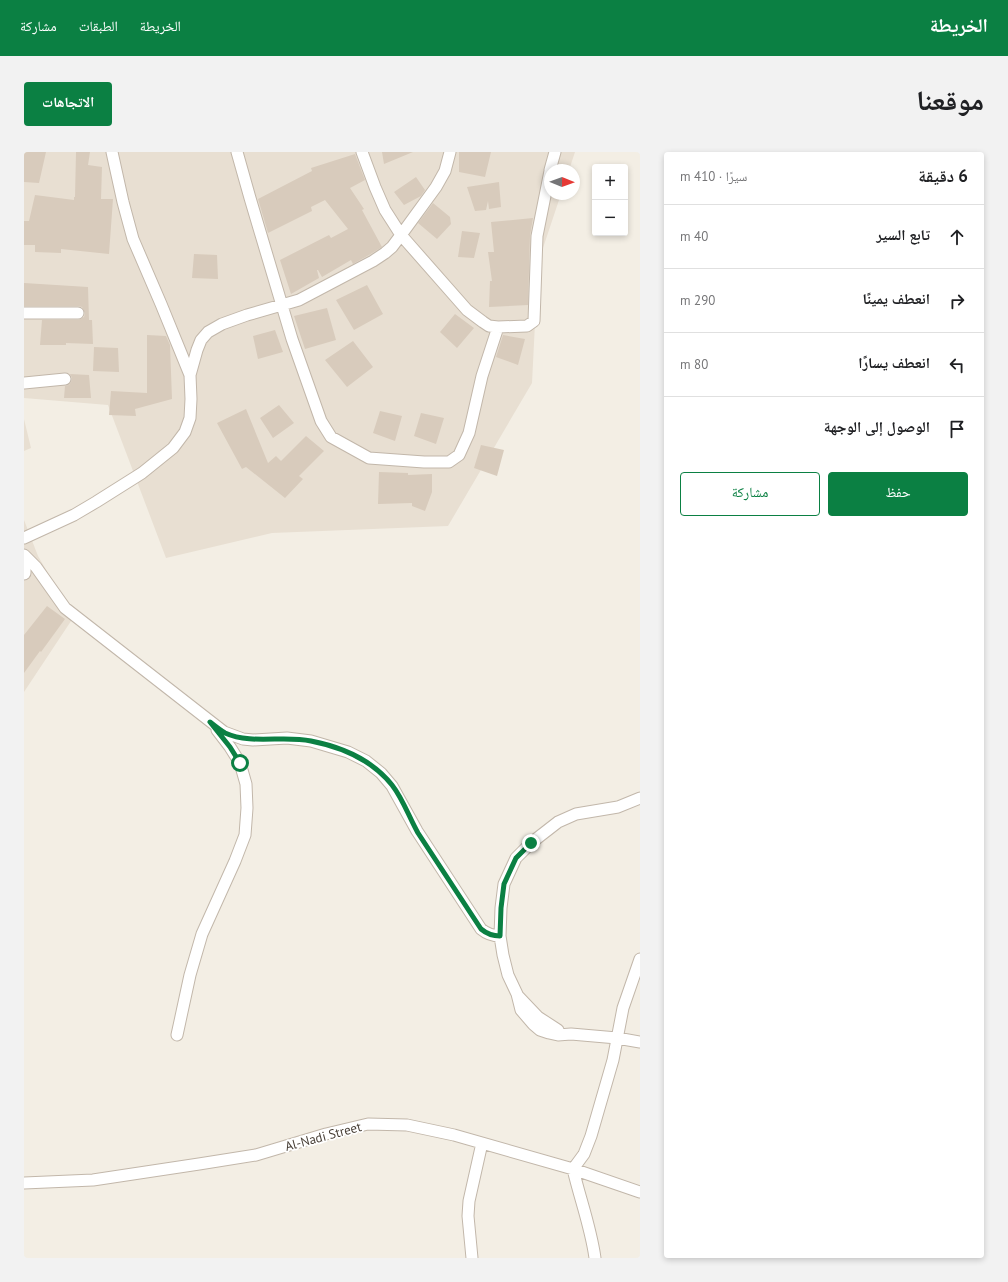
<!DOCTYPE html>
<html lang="ar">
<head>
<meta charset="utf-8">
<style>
  :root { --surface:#fff; --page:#f2f2f2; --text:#202124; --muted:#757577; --line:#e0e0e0; --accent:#0b8043 }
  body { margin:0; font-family:"PT Sans","Noto Naskh Arabic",sans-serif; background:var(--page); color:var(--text); direction:rtl }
  .controls { position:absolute; right:12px; top:12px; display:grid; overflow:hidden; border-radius:4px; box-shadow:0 2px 6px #0003 }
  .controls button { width:36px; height:36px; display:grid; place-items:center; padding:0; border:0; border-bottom:1px solid var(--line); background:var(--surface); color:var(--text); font:20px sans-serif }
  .compass { position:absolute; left:520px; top:12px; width:36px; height:36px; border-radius:50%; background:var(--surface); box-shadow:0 2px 6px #0003; rotate:91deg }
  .stop { position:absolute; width:12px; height:12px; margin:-9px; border:3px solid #0b8043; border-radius:50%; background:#fff }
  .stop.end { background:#0b8043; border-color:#fff; box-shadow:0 1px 4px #0008 }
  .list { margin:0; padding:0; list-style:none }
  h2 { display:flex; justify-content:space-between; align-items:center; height:52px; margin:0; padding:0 16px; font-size:17px }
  h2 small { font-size:13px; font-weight:400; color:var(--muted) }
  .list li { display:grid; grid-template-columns:26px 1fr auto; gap:12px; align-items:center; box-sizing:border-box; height:64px; padding:0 16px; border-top:1px solid var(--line) }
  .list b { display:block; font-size:15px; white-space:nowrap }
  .list em { font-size:13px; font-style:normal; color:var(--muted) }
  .actions { display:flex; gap:8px; padding:12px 16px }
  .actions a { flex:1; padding:9px 0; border:1px solid var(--accent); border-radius:4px; text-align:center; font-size:14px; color:var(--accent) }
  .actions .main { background:var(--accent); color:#fff }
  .icon { flex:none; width:22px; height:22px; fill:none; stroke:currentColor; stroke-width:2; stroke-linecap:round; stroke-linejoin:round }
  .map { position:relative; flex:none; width:616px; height:1106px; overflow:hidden; direction:ltr; border-radius:4px }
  header { display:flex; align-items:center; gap:24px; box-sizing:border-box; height:56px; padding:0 20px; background:var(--accent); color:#fff }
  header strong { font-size:19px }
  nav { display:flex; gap:22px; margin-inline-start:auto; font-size:14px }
  .intro { display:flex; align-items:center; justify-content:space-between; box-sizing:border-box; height:96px; padding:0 24px }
  h1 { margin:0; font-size:28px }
  .button { padding:10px 18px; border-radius:4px; background:var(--accent); color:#fff; font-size:14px; font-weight:700 }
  main { display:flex; gap:24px; padding:0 24px }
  aside { flex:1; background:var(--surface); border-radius:4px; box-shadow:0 2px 6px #0003 }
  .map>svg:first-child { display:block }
  .residential { fill:#e8dfd2 }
  .building { fill:#d8cbbc }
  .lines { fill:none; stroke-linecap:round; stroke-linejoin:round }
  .minor-casing { stroke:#c2b7aa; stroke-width:13 }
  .tertiary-casing { stroke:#c2b7aa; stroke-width:15 }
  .minor { stroke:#fff; stroke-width:11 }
  .tertiary { stroke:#fff; stroke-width:13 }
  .route { stroke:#0b8043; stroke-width:5 }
  .labels { text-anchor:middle; stroke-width:3.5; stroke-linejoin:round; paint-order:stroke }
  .street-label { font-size:13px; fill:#463d34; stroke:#fff }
</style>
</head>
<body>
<header>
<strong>الخريطة</strong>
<nav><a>الخريطة</a><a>الطبقات</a><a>مشاركة</a></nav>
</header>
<div class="intro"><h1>موقعنا</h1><a class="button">الاتجاهات</a></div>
<main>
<aside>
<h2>6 دقيقة<small>سيرًا · 410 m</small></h2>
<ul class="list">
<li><svg class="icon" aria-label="ahead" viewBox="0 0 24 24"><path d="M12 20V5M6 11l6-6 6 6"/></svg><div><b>تابع السير</b></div><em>40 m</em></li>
<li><svg class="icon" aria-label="right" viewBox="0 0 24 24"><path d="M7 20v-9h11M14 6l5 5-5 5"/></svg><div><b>انعطف يمينًا</b></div><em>290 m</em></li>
<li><svg class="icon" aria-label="left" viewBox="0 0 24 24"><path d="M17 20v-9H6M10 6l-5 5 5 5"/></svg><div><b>انعطف يسارًا</b></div><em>80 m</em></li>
<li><svg class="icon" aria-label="arrive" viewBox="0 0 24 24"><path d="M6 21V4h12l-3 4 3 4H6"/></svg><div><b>الوصول إلى الوجهة</b></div></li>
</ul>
<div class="actions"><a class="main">حفظ</a><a>مشاركة</a></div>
</aside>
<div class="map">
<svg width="616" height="1106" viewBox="0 0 616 1106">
  <rect width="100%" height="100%" fill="#f3eee4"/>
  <path class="residential" d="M0,0h551l-6,18h-19v24h11l-23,69 -6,120 -84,143 -176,7 -106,25 -58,-153 -84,-7z
    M0,267l7,29 -7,3z
    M0,368l14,36 21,36 18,20 -53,80z"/>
  <path class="building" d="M0,0h22l-7,31 -15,-1z
    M52,0h14l-2,13 14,2 -1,32h12l-4,55 -48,-5v4l-26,-1v-7h-11v-24h5l6,-26 39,5v-3h1z
    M358,0h31l-29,12z
    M435,0h32l-6,25 -26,-5z
    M331,2l10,26 -15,8 14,21 -2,1 20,37 -13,8 -16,9 -2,-4 -29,17 -4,-7h-1l2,8 -28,16 -11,-34 49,-25 2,3 17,-9 -23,-29 -14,7 1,4 -44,22 -10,-34 54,-28 -1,-3z
    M392,25l9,13 -4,6 -17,9 -10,-13z
    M475,30l2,25 -12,2 -1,-8 -2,9 -11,1 -8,-24z
    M409,51l17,14 1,7 -14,15 -19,-16z
    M509,66l-3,18 -2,69 -39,2 1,-26h2l-4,-29h6l-3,-30z
    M438,79l18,2 -6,25 -16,-1z
    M170,102l23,1 1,24 -26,-1z
    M0,131l64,4 1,33h3l1,24 -27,-1v2h-26l2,-25h36l6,-3 1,-4 -3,-6 -4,-1h-54z
    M343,133l16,29 -29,16 -18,-30z
    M303,156l9,32 -31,9 -11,-33z
    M431,162l19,14 -17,20 -17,-16z
    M251,178l8,22 -25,7 -5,-23z
    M123,183l19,1 4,9 2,54 -37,10 1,7 -27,-1 2,-24 36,2z
    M479,183l22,4 -7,26 -22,-8z
    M329,189l20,26 -26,20 -22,-27z
    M70,195l24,1 1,24 -26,-1z
    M46,222l19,1 2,23h-27l1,-12 4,-1 2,-3 1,-4z
    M255,253l15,18 -21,15 -13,-20z
    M222,257l22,54 8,-7 5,5 25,-25 18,15 -25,25 4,3 -18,19 -39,-31 -4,2 -25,-46z
    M356,259l22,5 -7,25 -22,-8z
    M397,261l23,5 -8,26 -22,-8z
    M457,293l23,5 -7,26 -23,-8z
    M355,320l29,1v2l24,-1v18l-7,19 -13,-5v-3l-34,1z
    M23,454l18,13 -24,33 -1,-1 -16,22v-38z"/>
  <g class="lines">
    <g class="minor-casing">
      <path id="minor" d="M88,0l11,50 10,37 28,65 29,71
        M213,0l13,46 42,141 29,82 10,16 38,21 55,4h25l10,-7 10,-22 13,-57 16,-49
        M338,0l13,35 10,23 16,25 66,75 16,12 6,4 9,1 29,-1 7,-5 3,-85 13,-65
        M526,18l5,-18
        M0,161h54
        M0,231l41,-4
        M0,386l50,-23 22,-13 46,-29 31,-25 12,-16 5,-14 1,-19 -1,-24 7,-25 4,-10 7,-8 14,-8 25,-9 52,-15 74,-39 12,-8 7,-6 9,-12 35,-48 9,-16 5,-19
        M0,403l12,12 29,41 159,124 19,7 10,1 34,-2 24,3 37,11 18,9 15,12 11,13 25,45 64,98c6,5 11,7 19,7
        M616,646l-22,9 -42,7 -18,8 -27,21 -15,15 -12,26 -3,24 -1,28 3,19 5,20 9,19 4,16 12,14 7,6 9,3 9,2 13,-1 46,4 23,4
        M494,844l20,21 20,13
        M153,883l13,-60 12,-41 33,-73 10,-26 2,-27 -1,-24 -6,-21 -10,-16 -13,-17
        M0,1031l69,-3 106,-16 57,-9 70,-21 42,-10 39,1 47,10 119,34 67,23
        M448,1106l-4,-42 1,-15 13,-58
        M571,1106c-4,-30 -15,-59 -22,-89l11,-15 7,-18 22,-76 10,-52 17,-49"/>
    </g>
    <g class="tertiary-casing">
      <path id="tertiary" d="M0,411v10"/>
    </g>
    <use href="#minor" class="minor"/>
    <use href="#tertiary" class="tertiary"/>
  </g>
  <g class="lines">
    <path class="route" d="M216,611l-10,-16 -20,-25c5,4 10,8 15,11 27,12 58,2 86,8 31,6 61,19 81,44 11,14 17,32 26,48 21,32 42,64 63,96 6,5 11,7 19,7l1,-28 3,-24 12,-26 15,-15"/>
  </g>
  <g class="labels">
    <g class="street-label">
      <text transform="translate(299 984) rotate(-15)" y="5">Al-Nadi Street</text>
    </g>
  </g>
</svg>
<div class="controls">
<button>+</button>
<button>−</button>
</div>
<svg class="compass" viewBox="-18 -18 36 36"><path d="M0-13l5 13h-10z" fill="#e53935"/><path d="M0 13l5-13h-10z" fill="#757577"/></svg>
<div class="stop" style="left:216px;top:611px"></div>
<div class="stop end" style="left:507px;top:691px"></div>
</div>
</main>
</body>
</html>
